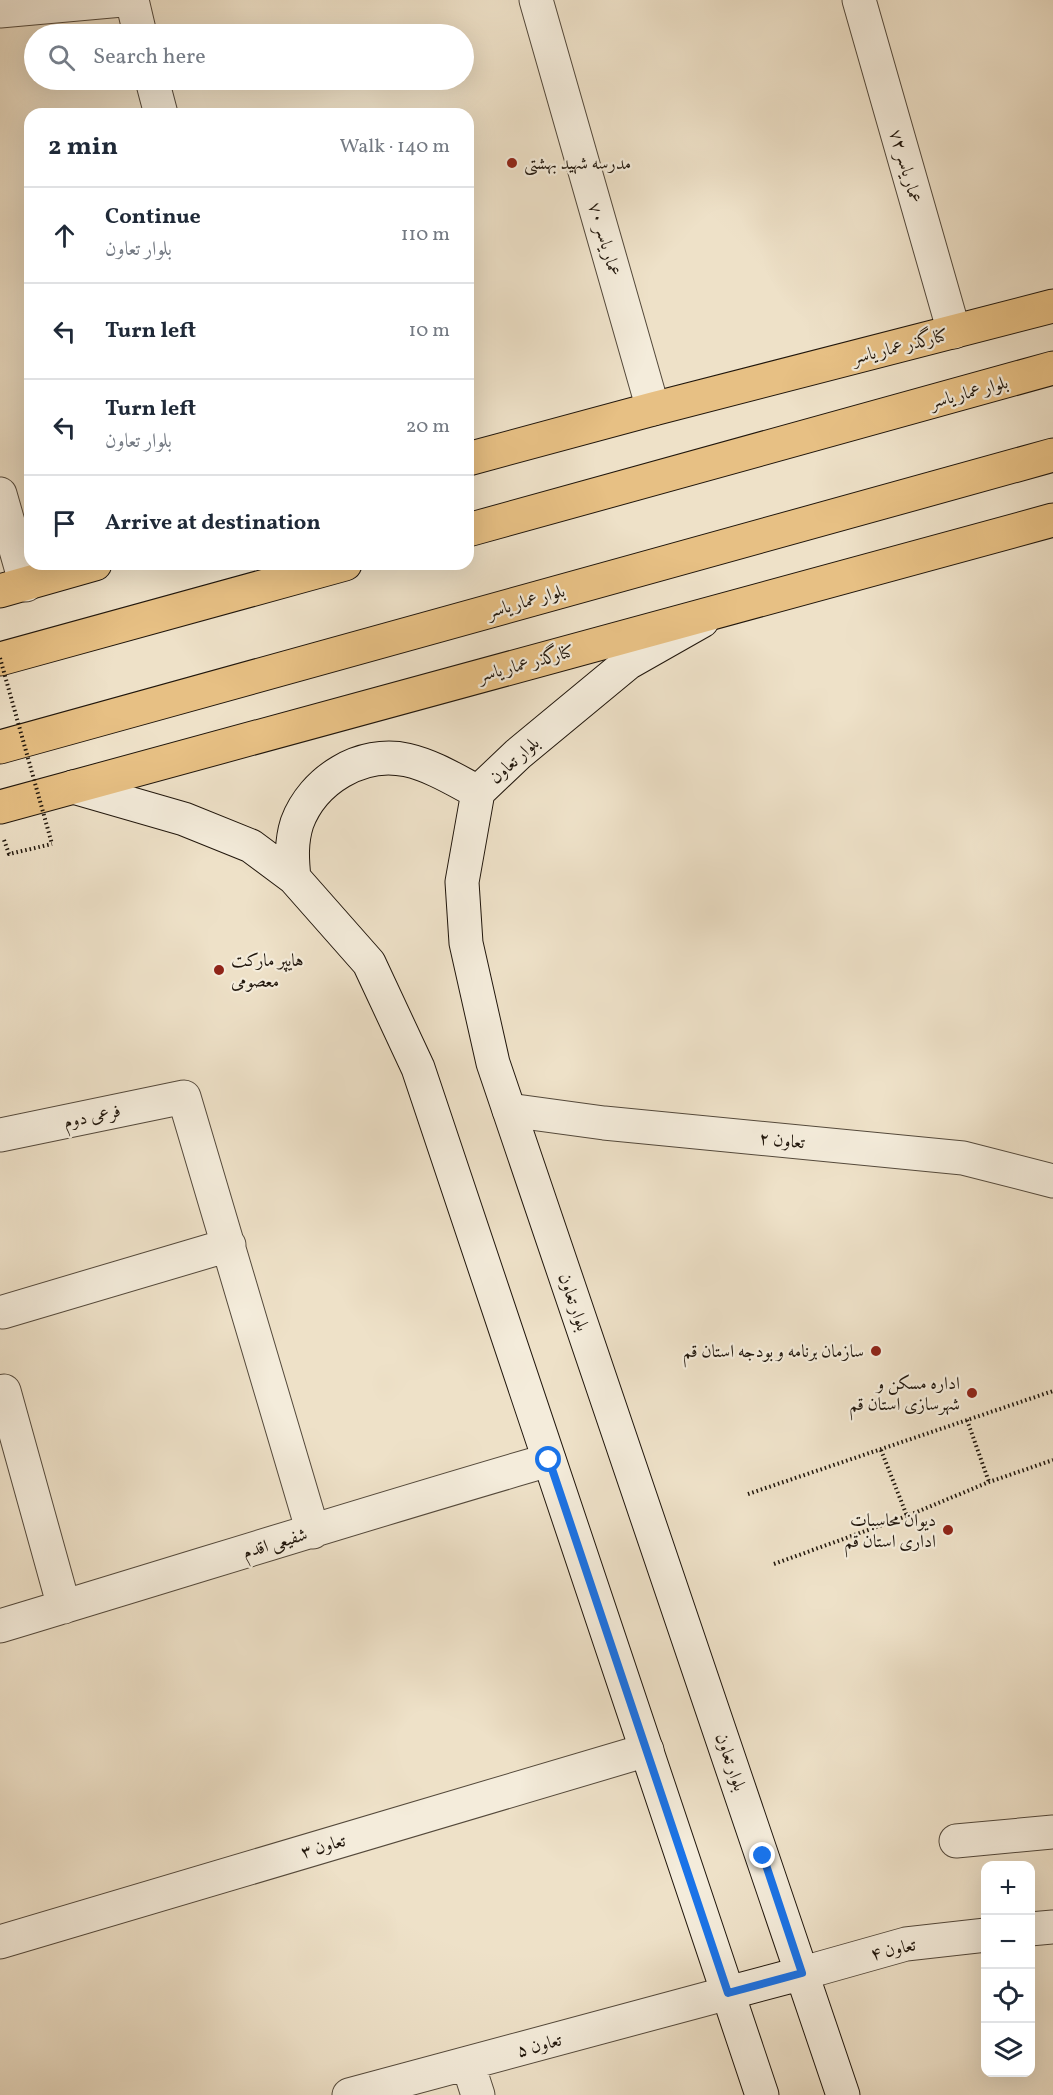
<!DOCTYPE html>
<html lang="en">
<head>
<meta charset="utf-8">
<style>
  :root { --surface:#fff; --page:#f6f6f7; --text:#1f2937; --muted:#747a83; --line:#e0e1e3 }
  body { margin:0; font-family:Vollkorn,Amiri,serif; background:var(--page); color:var(--text) }
  .controls { position:absolute; right:18px; bottom:18px; display:grid; overflow:hidden; border-radius:12px; box-shadow:0 6px 24px #0002 }
  .controls button { width:54px; height:54px; display:grid; place-items:center; padding:0; border:0; border-bottom:2px solid var(--line); background:var(--surface); color:var(--text); font:30px sans-serif }
  .stop { position:absolute; width:18px; height:18px; margin:-14px; border:4px solid #1a73e8; border-radius:50%; background:#fff }
  .stop.end { background:#1a73e8; border-color:#fff; box-shadow:0 2px 6px #0008 }
  .list { margin:0; padding:0; list-style:none }
  h2 { display:flex; justify-content:space-between; align-items:center; height:78px; margin:0; padding:0 24px; font-size:26px }
  h2 small { font-size:20px; font-weight:400; color:var(--muted) }
  .list li { display:grid; grid-template-columns:39px 1fr auto; gap:18px; align-items:center; box-sizing:border-box; height:96px; padding:0 24px; border-top:2px solid var(--line) }
  .list b { display:block; font-size:22px; white-space:nowrap }
  .list p { margin:0; font-size:20px; white-space:nowrap; color:var(--muted) }
  .list em { font-size:20px; font-style:normal; color:var(--muted) }
  .icon { flex:none; width:33px; height:33px; fill:none; stroke:currentColor; stroke-width:2; stroke-linecap:round; stroke-linejoin:round }
  .map { position:relative; flex:none; width:1053px; height:2095px; overflow:hidden }
  .search { position:absolute; background:var(--surface); box-shadow:0 6px 24px #0002; left:24px; top:24px; width:450px; height:66px; display:flex; align-items:center; gap:15px; box-sizing:border-box; padding:0 21px; border-radius:33px; color:var(--muted); font-size:22px }
  .panel { position:absolute; background:var(--surface); box-shadow:0 6px 24px #0002; left:24px; top:108px; width:450px; height:462px; border-radius:18px }
  .map>svg:first-child { display:block }
  .lines { fill:none; stroke-linecap:round; stroke-linejoin:round }
  .street-casing { stroke:#54493b; stroke-width:35 }
  .secondary-casing { stroke:#20160c; stroke-width:35 }
  .primary-casing { stroke:#20160c; stroke-width:35 }
  .path { stroke:#20160c; stroke-width:4; stroke-dasharray:1.5 3; stroke-linecap:butt }
  .street { stroke:#f4ecdb; stroke-width:33 }
  .secondary { stroke:#f4ecdb; stroke-width:33 }
  .primary { stroke:#e7c084; stroke-width:33 }
  .path-bridge { stroke:#20160c; stroke-width:4; stroke-dasharray:1.5 3; stroke-linecap:butt }
  .route { stroke:#1a73e8; stroke-width:8 }
  .poi-dot { fill:#8f2418; stroke:#f4ecdb; stroke-width:2 }
  .labels { text-anchor:middle; stroke-width:4.5; stroke-linejoin:round; paint-order:stroke }
  .poi-label { font-size:18px; fill:#20160c; stroke:#f4ecdb; text-anchor:end }
  .street-label { font-size:18px; fill:#20160c; stroke:#f4ecdb }
</style>
</head>
<body>
<div class="map">
<svg width="1053" height="2095" viewBox="0 0 1053 2095">
  <rect width="100%" height="100%" fill="#eee1c8"/>
  <filter id="stains"><feTurbulence type="fractalNoise" baseFrequency=".00333" numOctaves="4"/><feColorMatrix values="0 0 0 0 .2 0 0 0 0 .09 0 0 0 0 .02 0 0 0 .5 -.17"/></filter>
  <radialGradient id="worn" r=".72"><stop offset=".6" stop-color="#630" stop-opacity="0"/><stop offset="1" stop-color="#630" stop-opacity=".3"/></radialGradient>
  <g class="lines">
    <g class="street-casing">
      <path id="street" d="M132,0l8,34
        M536,0l117,409
        M859,0l95,332
        M0,11l122,-11
        M152,80l9,34
        M0,494l26,91
        M509,1110l95,13 359,35 90,23
        M0,1135l184,-38 129,435
        M3,1312l226,-67
        M4,1391l60,216
        M0,1626c183,-55 366,-113 549,-166
        M956,1841l97,-9
        M1030,1929l23,-2
        M0,1942l647,-192
        M803,1973l103,-29 80,-9
        M468,2064l10,31
        M349,2095l379,-102"/>
    </g>
    <g class="secondary-casing">
      <path id="secondary" d="M702,621l-74,42 -110,91 -40,38 -16,90 4,61 27,120 350,1032
        M73,787l111,32 67,27 43,32 75,85 49,105 344,1027
        M294,878c-2,-19 -3,-36 3,-55 16,-43 64,-73 110,-63 26,6 48,20 71,32
        M728,1993l75,-20"/>
    </g>
    <g class="primary-casing">
      <path id="primary" d="M468,459l185,-50 400,-103
        M468,530l585,-162
        M0,591l95,-27
        M0,659l345,-95
        M0,747l1053,-292
        M0,807l1053,-287"/>
    </g>
    <path class="path" d="M4,840l5,14 43,-10
      M967,1420l22,62
      M881,1450l26,66
      M748,1494l305,-103
      M774,1564l133,-48 82,-34 64,-22"/>
    <use href="#street" class="street"/>
    <use href="#secondary" class="secondary"/>
    <use href="#primary" class="primary"/>
    <path class="path-bridge" d="M0,658l52,186"/>
  </g>
  <g class="lines">
    <path class="route" d="M549,1460l179,533 74,-20 -39,-117"/>
  </g>
  <g class="poi-dot">
    <circle cx="512" cy="163" r="6"/>
    <circle cx="219" cy="970" r="6"/>
    <circle cx="876" cy="1351" r="6"/>
    <circle cx="972" cy="1393" r="6"/>
    <circle cx="948" cy="1530" r="6"/>
  </g>
  <g class="labels">
    <g class="poi-label">
      <text x="524" y="169" text-anchor="start">مدرسه شهید بهشتی</text>
      <text x="231" y="966" text-anchor="start">هایپر مارکت<tspan x="231" dy="21">معصومی</tspan></text>
      <text x="864" y="1357">سازمان برنامه و بودجه استان قم</text>
      <text x="960" y="1389">اداره مسکن و<tspan x="960" dy="21">شهرسازی استان قم</tspan></text>
      <text x="936" y="1526">دیوان محاسبات<tspan x="936" dy="21">اداری استان قم</tspan></text>
    </g>
    <g class="street-label">
      <text transform="translate(906 166) rotate(74)" y="6">عمار یاسر ۷۲</text>
      <text transform="translate(605 239) rotate(74)" y="6">عمار یاسر ۷۰</text>
      <text transform="translate(900 346) rotate(-14)" y="6">کنارگذر عمار یاسر</text>
      <text transform="translate(969 392) rotate(-15)" y="6">بلوار عمار یاسر</text>
      <text transform="translate(526 601) rotate(-16)" y="6">بلوار عمار یاسر</text>
      <text transform="translate(526 663) rotate(-15)" y="6">کنارگذر عمار یاسر</text>
      <text transform="translate(514 760) rotate(-42)" y="6">بلوار تعاون</text>
      <text transform="translate(92 1116) rotate(-12)" y="6">فرعی دوم</text>
      <text transform="translate(782 1140) rotate(6)" y="6">تعاون ۲</text>
      <text transform="translate(574 1302) rotate(71)" y="6">بلوار تعاون</text>
      <text transform="translate(275 1543) rotate(-17)" y="6">شفیعی اقدم</text>
      <text transform="translate(731 1762) rotate(71)" y="6">بلوار تعاون</text>
      <text transform="translate(323 1846) rotate(-16)" y="6">تعاون ۳</text>
      <text transform="translate(893 1949) rotate(-13)" y="6">تعاون ۴</text>
      <text transform="translate(539 2045) rotate(-15)" y="6">تعاون ۵</text>
    </g>
  </g>
  <rect width="100%" height="100%" filter="url(#stains)"/>
  <rect width="100%" height="100%" fill="url(#worn)"/>
</svg>
<div class="controls">
<button>+</button>
<button>−</button>
<button><svg class="icon" aria-label="locate" viewBox="0 0 24 24"><circle cx="12" cy="12" r="6"/><path d="M12 2v4M12 18v4M2 12h4M18 12h4"/></svg></button>
<button><svg class="icon" aria-label="layers" viewBox="0 0 24 24"><path d="M12 4l9 5-9 5-9-5zM3 14l9 5 9-5"/></svg></button>
</div>
<div class="stop" style="left:549px;top:1460px"></div>
<div class="stop end" style="left:763px;top:1856px"></div>
<div class="search"><svg class="icon" aria-label="search" viewBox="0 0 24 24"><circle cx="10" cy="10" r="6"/><path d="M15 15l6 6"/></svg>Search here</div>
<section class="panel">
<h2>2 min<small>Walk · 140 m</small></h2>
<ul class="list">
<li><svg class="icon" aria-label="ahead" viewBox="0 0 24 24"><path d="M12 20V5M6 11l6-6 6 6"/></svg><div><b>Continue</b><p>بلوار تعاون</p></div><em>110 m</em></li>
<li><svg class="icon" aria-label="left" viewBox="0 0 24 24"><path d="M17 20v-9H6M10 6l-5 5 5 5"/></svg><div><b>Turn left</b></div><em>10 m</em></li>
<li><svg class="icon" aria-label="left" viewBox="0 0 24 24"><path d="M17 20v-9H6M10 6l-5 5 5 5"/></svg><div><b>Turn left</b><p>بلوار تعاون</p></div><em>20 m</em></li>
<li><svg class="icon" aria-label="arrive" viewBox="0 0 24 24"><path d="M6 21V4h12l-3 4 3 4H6"/></svg><div><b>Arrive at destination</b></div></li>
</ul>
</section>
</div>
</body>
</html>
